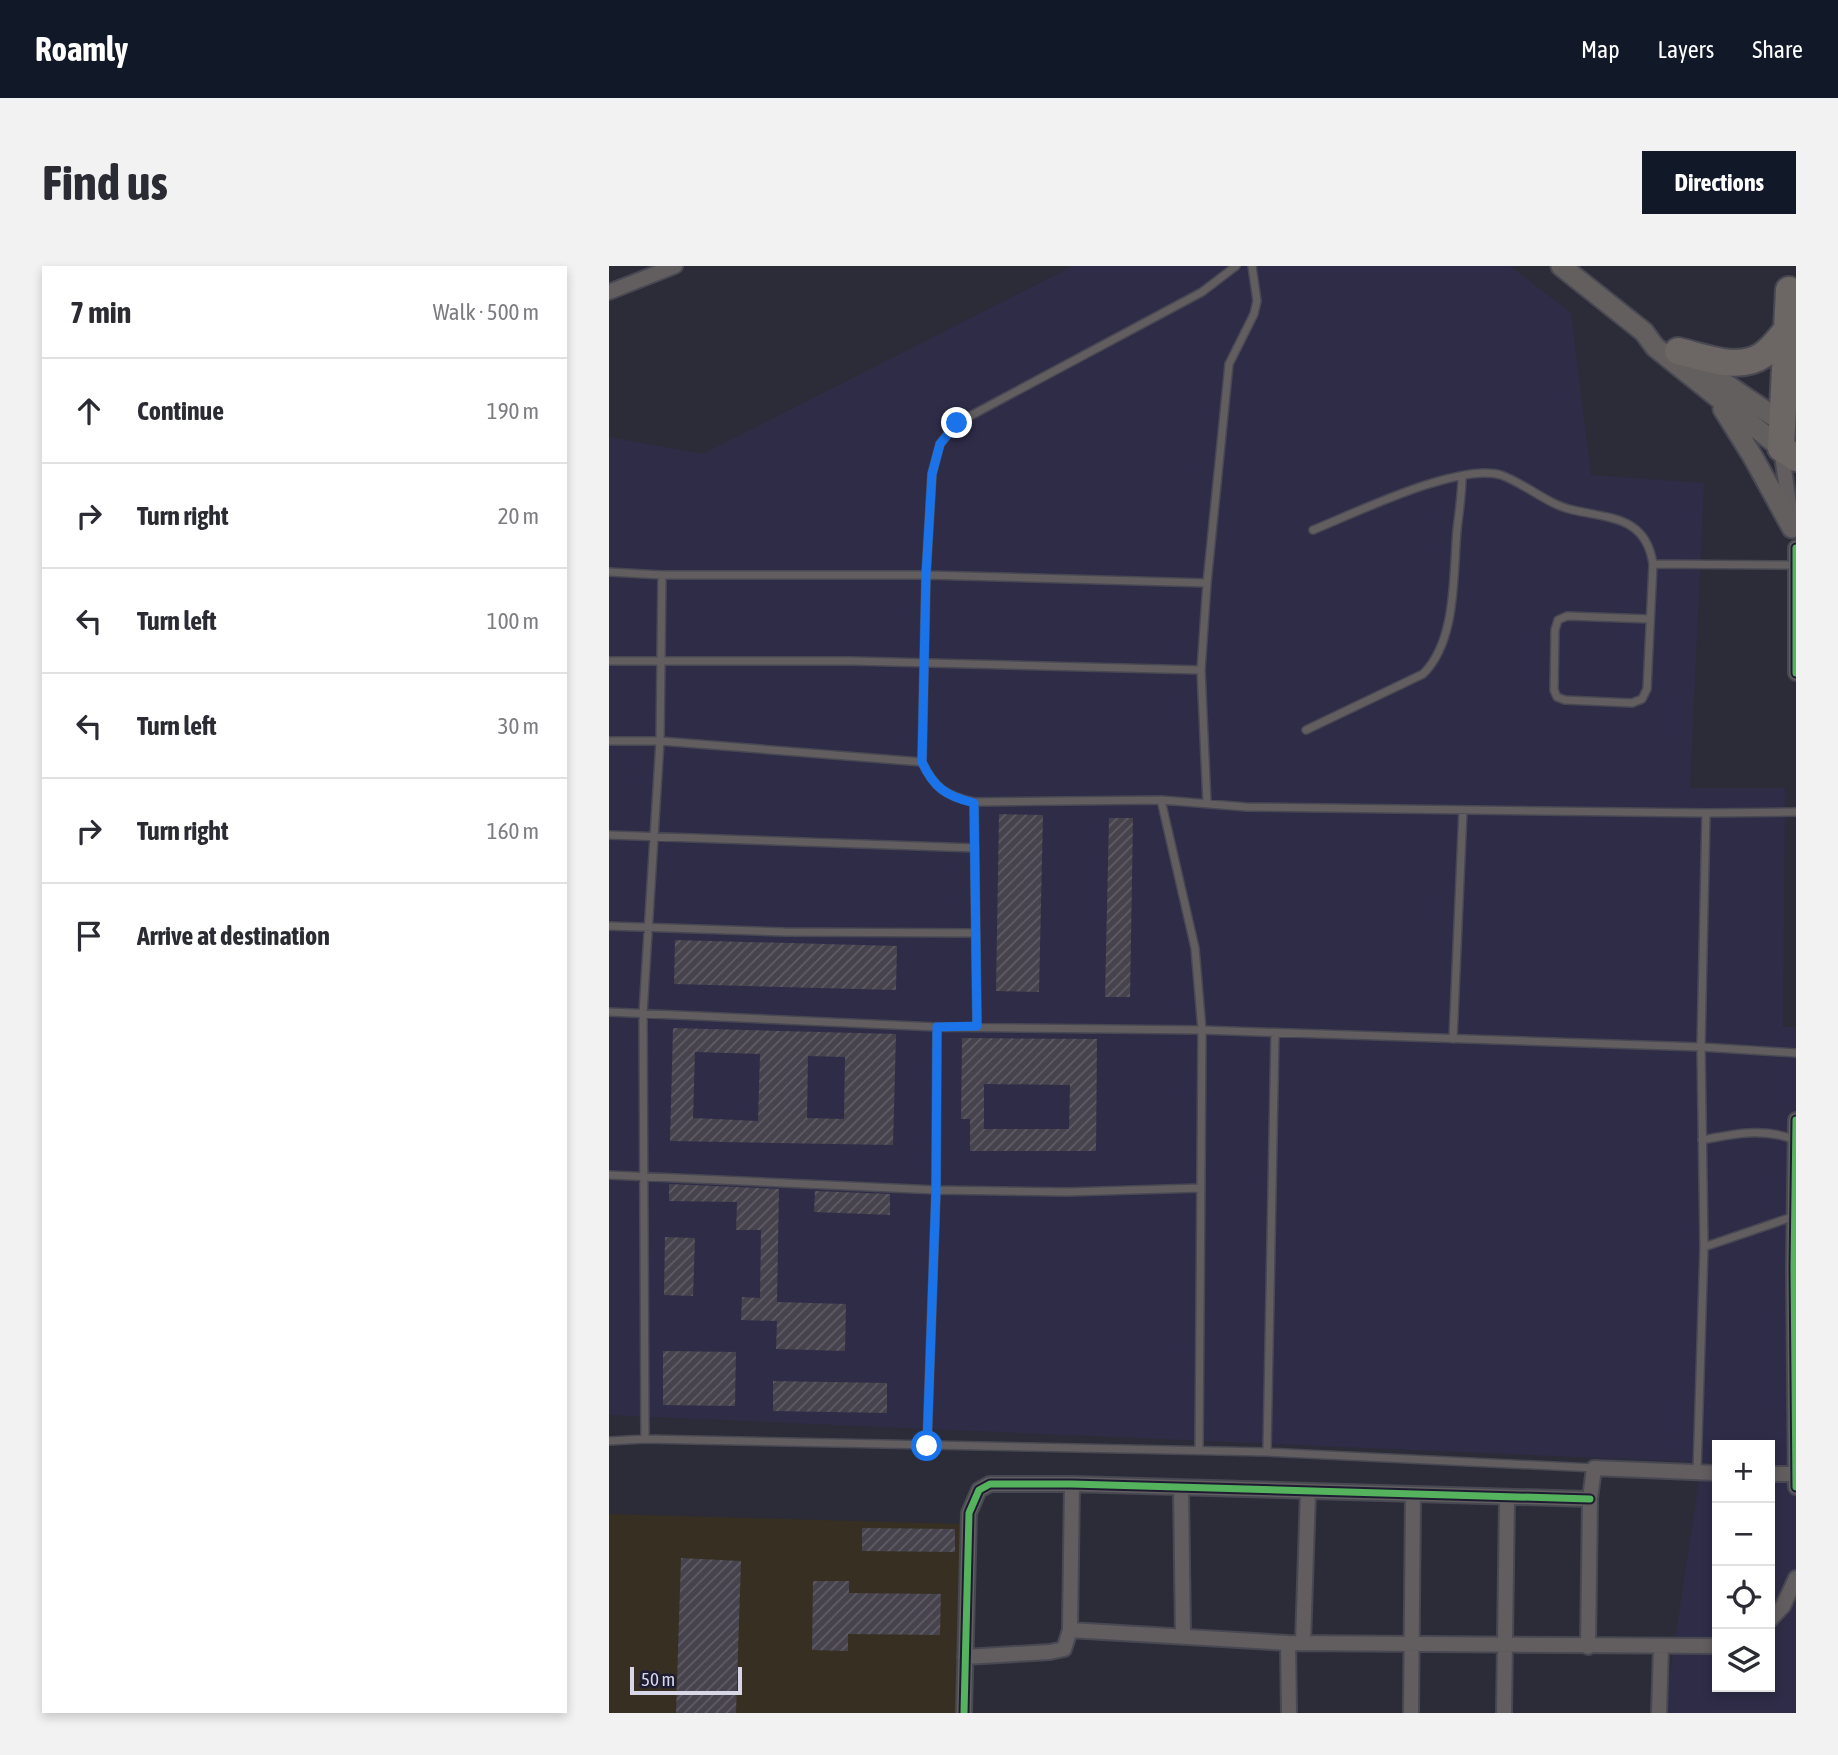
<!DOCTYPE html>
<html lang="en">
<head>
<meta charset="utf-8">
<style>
  :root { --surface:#fff; --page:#f2f2f3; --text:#2b2b33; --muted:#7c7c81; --line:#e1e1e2; --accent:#111827 }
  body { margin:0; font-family:"Asap Condensed",sans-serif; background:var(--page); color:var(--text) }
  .controls { position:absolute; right:21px; bottom:21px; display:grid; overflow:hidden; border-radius:0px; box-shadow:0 4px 10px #0003 }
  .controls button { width:63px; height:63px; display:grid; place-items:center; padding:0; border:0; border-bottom:2px solid var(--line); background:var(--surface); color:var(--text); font:35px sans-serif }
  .scale { position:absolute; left:21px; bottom:18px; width:112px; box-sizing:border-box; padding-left:7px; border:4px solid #d7d7e7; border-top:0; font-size:19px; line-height:24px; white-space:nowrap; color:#d7d7e7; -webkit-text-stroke:5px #1e1c33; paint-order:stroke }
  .stop { position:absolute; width:21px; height:21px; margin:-16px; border:5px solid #1a73e8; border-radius:50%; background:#fff }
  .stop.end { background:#1a73e8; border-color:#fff; box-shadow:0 2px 7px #0008 }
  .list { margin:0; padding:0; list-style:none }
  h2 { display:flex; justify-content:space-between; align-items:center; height:91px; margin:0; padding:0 28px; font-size:30px }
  h2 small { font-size:23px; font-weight:400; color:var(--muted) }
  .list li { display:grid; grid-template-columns:46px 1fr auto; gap:21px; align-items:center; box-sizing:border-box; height:105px; padding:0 28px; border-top:2px solid var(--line) }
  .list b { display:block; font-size:26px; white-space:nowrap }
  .list em { font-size:23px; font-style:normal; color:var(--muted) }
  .icon { flex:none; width:38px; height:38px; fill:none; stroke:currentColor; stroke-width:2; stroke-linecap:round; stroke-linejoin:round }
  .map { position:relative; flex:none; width:1187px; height:1447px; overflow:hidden; border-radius:0px }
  header { display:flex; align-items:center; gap:42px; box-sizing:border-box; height:98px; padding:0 35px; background:var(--accent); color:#fff }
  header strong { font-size:33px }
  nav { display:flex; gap:38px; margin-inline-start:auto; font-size:24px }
  .intro { display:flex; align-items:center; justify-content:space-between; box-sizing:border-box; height:168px; padding:0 42px }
  h1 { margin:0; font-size:49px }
  .button { padding:18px 32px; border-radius:0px; background:var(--accent); color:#fff; font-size:24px; font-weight:700 }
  main { display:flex; gap:42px; padding:0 42px }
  aside { flex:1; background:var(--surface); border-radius:0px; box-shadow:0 4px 10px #0003 }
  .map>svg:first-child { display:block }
  .built { fill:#2f2c48 }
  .industrial { fill:#362f22 }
  .building { fill:url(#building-hatch); fill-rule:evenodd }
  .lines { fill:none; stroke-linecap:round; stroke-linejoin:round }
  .lane-casing { stroke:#484853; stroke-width:10 }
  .street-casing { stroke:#484853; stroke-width:18 }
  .secondary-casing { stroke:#484853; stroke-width:23 }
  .highway-casing { stroke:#484853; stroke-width:30 }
  .lane { stroke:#625e5f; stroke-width:7 }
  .street { stroke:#625e5f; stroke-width:14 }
  .secondary { stroke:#635f5f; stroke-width:19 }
  .highway { stroke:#6c6664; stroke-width:26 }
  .cycleway-casing { stroke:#1e1c33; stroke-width:11 }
  .cycleway { stroke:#56b35d; stroke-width:7 }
  .route { stroke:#1a73e8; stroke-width:9 }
</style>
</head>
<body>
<header>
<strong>Roamly</strong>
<nav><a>Map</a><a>Layers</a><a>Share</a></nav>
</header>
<div class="intro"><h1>Find us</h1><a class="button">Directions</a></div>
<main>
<aside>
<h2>7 min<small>Walk · 500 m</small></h2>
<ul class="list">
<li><svg class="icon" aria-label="ahead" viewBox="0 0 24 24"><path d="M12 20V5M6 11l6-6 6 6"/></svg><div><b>Continue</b></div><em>190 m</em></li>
<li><svg class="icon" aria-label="right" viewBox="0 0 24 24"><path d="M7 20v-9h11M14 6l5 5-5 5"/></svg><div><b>Turn right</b></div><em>20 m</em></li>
<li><svg class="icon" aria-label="left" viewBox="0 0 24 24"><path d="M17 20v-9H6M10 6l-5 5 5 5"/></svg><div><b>Turn left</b></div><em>100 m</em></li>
<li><svg class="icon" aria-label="left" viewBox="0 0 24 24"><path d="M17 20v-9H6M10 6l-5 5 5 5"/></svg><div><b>Turn left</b></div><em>30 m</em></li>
<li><svg class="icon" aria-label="right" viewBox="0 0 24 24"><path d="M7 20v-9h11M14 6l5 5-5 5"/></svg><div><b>Turn right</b></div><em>160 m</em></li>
<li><svg class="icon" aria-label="arrive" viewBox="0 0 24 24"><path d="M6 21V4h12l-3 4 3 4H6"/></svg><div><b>Arrive at destination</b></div></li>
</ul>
</aside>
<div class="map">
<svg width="1187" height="1447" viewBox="0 0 1187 1447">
  <defs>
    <pattern id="building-hatch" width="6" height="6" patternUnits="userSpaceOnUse" patternTransform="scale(1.75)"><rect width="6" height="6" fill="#46434c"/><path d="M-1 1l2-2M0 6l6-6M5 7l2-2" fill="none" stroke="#605d66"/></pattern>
  </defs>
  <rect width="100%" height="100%" fill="#2c2c38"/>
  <path class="built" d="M464,0h437l61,47 20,162 113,8 -14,305h95l-2,239h13v439l-26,-1v-20h-53v18l-1108,-48v-978l94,17z
    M1092,1202l16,1v218h53v-217l26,1v242h-132z"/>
  <path class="industrial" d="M0,1248l351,10 -4,189h-347z"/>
  <path class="building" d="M390,548l44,1 -4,177 -43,-1z
    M500,552h24l-3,179h-25z
    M66,674l222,6 -1,44 -222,-6z
    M64,762l223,6 -3,111 -223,-4zM86,786l65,2 -2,67 -65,-3zM199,790l37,1 -1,62 -37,-1z
    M353,772l135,1 -1,112h-126v-32h-9zM375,818l86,1 -1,44h-85z
    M60,918l110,5 -2,113 69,2 -1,47 -69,-2 1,-28 -36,-1 1,-23 18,1 1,-68h-25l1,-28 -68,-1z
    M206,925l75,3v21l-76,-3z
    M56,971l30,1 -2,58 -29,-1z
    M54,1085l73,1 -1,54 -72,-1z
    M164,1115l114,2v30l-114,-2z
    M253,1262l93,1v23l-93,-1z
    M72,1292l60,3 -5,152h-60z
    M204,1315h36v12l92,1 -1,41 -92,-1v17l-36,-1z"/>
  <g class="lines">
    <g class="lane-casing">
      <path id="lane" d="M627,0l-34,26 -245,131 -17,21 -8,30 -6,101 -4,187c12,26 24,34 52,40l187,-2 85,7 460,6 90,-1
        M704,264c42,-17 147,-68 188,-55 25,9 47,30 72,35 39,9 73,7 80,54l-6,125 -5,10 -10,4 -67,-3 -8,-3 -3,-7 1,-60 3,-10 9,-4 83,3
        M1044,298l142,1
        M0,306l53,3h264l281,8
        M0,395h243l349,9
        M697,464l117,-56c34,-33 30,-100 34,-144 2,-18 5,-36 5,-54
        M0,475h51l262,21
        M552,534l34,148 7,82 -3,421
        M365,536l3,224
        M598,537l-6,-133 6,-87 22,-219 25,-50 3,-13 -5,-35
        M0,569l366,13
        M0,660l175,6 192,1
        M0,746l328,15 265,3 499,17 95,6
        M844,773l10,-229
        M1093,874c32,-6 62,-13 93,0
        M0,909l327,15 131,2 133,-4
        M1095,981l91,-31
        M36,1173l-2,-426 17,-272 2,-166
        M0,1175l36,-2 622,13 327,16
        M318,1180l9,-256 1,-163
        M658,1186l8,-419
        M1088,1206l7,-225 -3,-200 5,-234"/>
    </g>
    <g class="street-casing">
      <path id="street" d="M0,26l66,-26
        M1172,182l10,70
        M1187,282v125
        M1187,854l-2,147 2,220
        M1161,1208h24
        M572,1222l2,147
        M1161,1354l13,-14 13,-28
        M461,1364l218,13 429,3
        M679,1377l1,70
        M694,1377l5,-151
        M979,1381l2,-148 4,-31 123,5
        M356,1391l85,-5 14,-3 6,-19 2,-146
        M355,1447l5,-200 10,-23 11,-6h82l518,15
        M802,1447l2,-218
        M895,1447l3,-216
        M1050,1447l2,-66"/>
    </g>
    <g class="secondary-casing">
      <path id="secondary" d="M952,0l83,66 11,15 126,101
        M1080,93l93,63
        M1114,143l30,48 39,71"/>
    </g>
    <g class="highway-casing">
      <path id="highway" d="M1180,24l-8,158 15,10
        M1069,85c26,6 61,21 85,4 9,-6 16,-16 23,-24"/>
    </g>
    <use href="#lane" class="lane"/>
    <use href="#street" class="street"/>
    <use href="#secondary" class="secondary"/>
    <use href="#highway" class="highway"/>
    <g class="cycleway-casing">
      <path id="cycleway" d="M1187,282v125
        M1187,854l-2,147 2,220
        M355,1447l5,-200 10,-23 11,-6h82l518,15"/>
    </g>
    <use href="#cycleway" class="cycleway"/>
  </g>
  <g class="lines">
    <path class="route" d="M318,1180l9,-256 1,-163 40,-1 -3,-223c-28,-7 -40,-15 -52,-41l4,-187 6,-101 8,-30 17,-21"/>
  </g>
</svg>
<div class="controls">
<button>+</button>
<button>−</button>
<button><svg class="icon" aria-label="locate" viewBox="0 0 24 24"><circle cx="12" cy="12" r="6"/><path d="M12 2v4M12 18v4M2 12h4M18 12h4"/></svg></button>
<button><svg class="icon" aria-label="layers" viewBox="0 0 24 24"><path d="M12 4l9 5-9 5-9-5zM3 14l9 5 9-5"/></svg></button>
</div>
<div class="scale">50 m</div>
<div class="stop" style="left:318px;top:1180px"></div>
<div class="stop end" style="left:348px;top:157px"></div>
</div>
</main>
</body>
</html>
